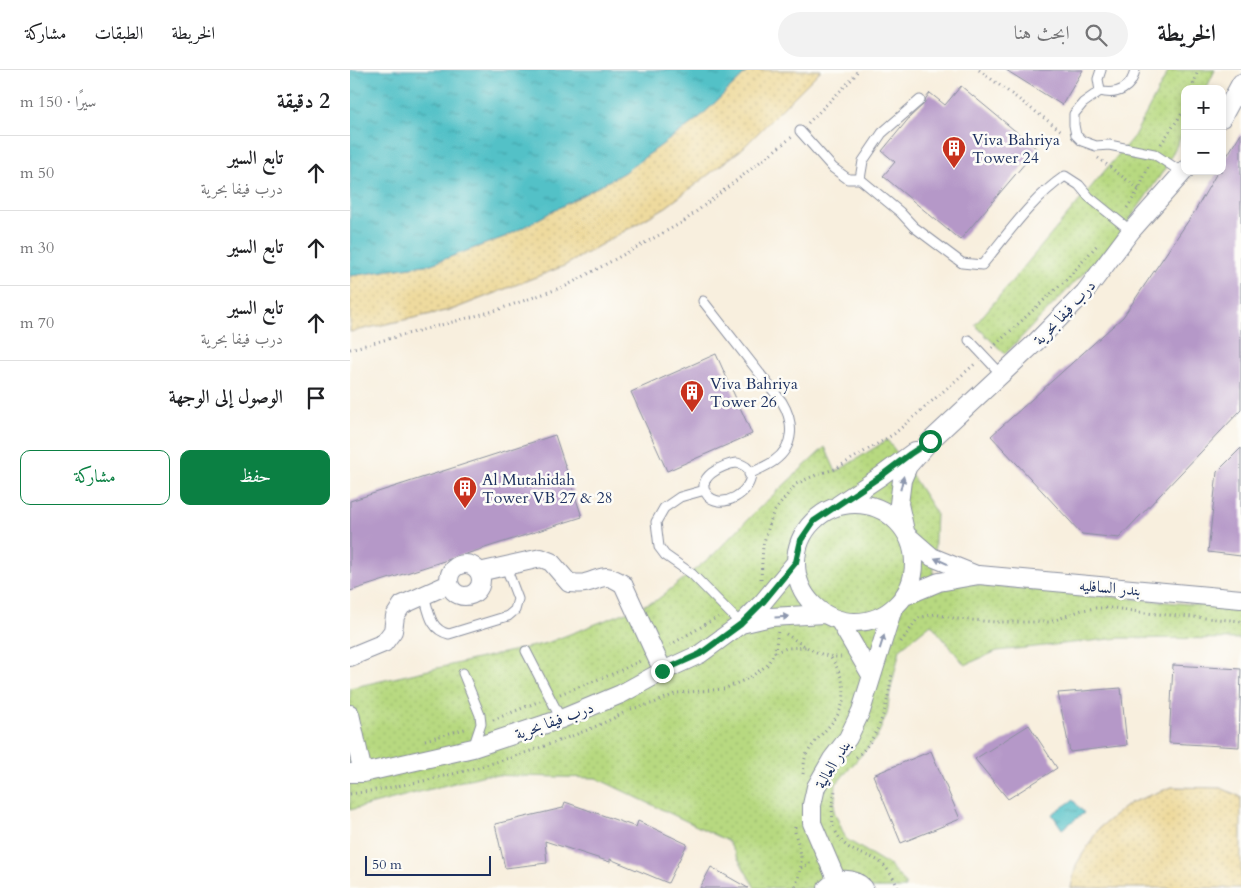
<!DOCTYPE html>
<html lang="ar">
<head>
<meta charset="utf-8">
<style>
  :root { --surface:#fff; --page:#f2f2f2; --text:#202124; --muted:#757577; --line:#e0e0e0; --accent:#0b8043 }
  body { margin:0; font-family:Cardo,Amiri,serif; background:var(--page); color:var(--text); direction:rtl }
  .controls { position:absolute; right:15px; top:15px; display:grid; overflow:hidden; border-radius:10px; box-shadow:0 2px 8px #0003 }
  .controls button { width:45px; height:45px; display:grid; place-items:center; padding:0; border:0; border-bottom:1px solid var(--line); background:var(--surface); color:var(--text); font:25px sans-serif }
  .scale { position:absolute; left:15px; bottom:12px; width:126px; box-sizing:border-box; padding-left:5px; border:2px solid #1b2f5e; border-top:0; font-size:14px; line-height:18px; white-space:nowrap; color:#1b2f5e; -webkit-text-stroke:4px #fdfcf7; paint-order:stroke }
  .stop { position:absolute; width:15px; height:15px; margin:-11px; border:4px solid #0b8043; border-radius:50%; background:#fff }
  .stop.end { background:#0b8043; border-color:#fff; box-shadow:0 1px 5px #0008 }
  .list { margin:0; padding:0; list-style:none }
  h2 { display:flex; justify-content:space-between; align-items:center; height:65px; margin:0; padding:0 20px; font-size:21px }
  h2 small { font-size:16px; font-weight:400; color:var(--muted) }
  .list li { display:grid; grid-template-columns:32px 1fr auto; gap:15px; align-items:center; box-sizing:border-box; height:75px; padding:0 20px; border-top:1px solid var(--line) }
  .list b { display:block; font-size:19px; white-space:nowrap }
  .list p { margin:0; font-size:16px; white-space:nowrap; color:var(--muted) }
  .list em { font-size:16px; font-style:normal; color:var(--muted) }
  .actions { display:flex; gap:10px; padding:15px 20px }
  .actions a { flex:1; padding:11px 0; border:1px solid var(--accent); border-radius:10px; text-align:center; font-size:18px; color:var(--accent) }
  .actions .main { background:var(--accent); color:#fff }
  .icon { flex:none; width:28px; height:28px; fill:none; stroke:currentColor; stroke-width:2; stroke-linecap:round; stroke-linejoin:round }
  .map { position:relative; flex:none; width:891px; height:818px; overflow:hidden; direction:ltr }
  header { display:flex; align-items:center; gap:30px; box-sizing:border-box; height:70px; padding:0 25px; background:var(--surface); border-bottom:1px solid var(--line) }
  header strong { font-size:24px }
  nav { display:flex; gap:28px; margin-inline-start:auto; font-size:18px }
  .search { width:350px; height:45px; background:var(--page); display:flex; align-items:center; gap:12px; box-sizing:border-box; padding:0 18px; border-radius:28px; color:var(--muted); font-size:19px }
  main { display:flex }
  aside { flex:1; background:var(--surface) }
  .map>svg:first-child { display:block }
  .green { fill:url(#green-dots); stroke:#69846f }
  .sand { fill:url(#sand-dots); stroke:#84847e }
  .water { fill:url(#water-ripples); stroke:#367892 }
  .building { fill:#b598c8 }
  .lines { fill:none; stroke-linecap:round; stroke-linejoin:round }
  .service-casing { stroke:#8a8f9e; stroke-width:11 }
  .minor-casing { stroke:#8a8f9e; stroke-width:20 }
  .path { stroke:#8a8f9e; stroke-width:3; stroke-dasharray:1 4; stroke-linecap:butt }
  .service { stroke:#fff; stroke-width:9 }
  .minor { stroke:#fff; stroke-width:18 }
  .oneway { fill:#8d97ae }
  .route { stroke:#0b8043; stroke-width:6 }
  .labels { text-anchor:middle; stroke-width:5; stroke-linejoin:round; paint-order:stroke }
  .poi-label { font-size:16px; fill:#1b2f5e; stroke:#fdfcf7; text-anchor:start }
  .street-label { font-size:16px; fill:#1b2f5e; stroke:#fdfcf7 }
</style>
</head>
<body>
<header>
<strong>الخريطة</strong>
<div class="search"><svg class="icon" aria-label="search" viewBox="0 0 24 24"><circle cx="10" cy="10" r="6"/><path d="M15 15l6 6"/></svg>ابحث هنا</div>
<nav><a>الخريطة</a><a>الطبقات</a><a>مشاركة</a></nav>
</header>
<main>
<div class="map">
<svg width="891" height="818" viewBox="0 0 891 818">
  <defs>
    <pattern id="green-dots" width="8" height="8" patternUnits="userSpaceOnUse" patternTransform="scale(1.25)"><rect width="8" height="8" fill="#b7d980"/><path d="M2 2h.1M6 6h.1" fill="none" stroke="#9dbb71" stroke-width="1.8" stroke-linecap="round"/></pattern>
    <pattern id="sand-dots" width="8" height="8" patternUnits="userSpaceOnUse" patternTransform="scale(1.25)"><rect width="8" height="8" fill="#eeda9e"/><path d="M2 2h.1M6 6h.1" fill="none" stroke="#ccbb8a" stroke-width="1.8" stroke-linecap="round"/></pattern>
    <pattern id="water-ripples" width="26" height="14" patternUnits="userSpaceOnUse" patternTransform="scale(1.25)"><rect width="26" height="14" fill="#52c1c7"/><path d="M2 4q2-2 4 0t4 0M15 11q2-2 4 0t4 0" fill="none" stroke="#439da5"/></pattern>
  </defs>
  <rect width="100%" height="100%" fill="#fdfcf7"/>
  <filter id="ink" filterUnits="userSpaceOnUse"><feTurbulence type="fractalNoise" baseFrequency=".02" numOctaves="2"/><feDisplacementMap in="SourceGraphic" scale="10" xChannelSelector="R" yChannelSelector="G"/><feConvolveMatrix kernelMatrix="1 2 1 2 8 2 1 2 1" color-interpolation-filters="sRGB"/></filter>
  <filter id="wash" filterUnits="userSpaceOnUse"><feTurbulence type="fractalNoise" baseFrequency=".0096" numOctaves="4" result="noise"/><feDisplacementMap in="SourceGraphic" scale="20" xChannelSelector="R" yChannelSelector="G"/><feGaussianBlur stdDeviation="1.12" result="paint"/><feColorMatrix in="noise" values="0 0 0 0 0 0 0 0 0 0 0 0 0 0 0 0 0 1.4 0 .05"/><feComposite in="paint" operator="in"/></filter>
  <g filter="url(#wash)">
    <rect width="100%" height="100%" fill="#f8efde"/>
    <path class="green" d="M819,0h46l-9,19h-21v40l-21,41 -49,71 -110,113 -30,-29 159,-189z
      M537,370l11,14 38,59 -3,75 33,-5 275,26v30l-121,-1 -123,13 -32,14 -34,-41 -31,25 -10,44 -3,21 -10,23 -41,47 -2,27 12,28 43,26 16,18v5h-150l-27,-47 -132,-63 -111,-3 -135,35v-122l197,-45 110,-43 56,-45 43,-44 69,-64 11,25z"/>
    <path class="sand" d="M399,0h72l-79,79 -76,58 -102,59 -110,43 -104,23v-56l81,-12 76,-28 116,-63 76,-55z
      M822,717l49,1 20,9v91h-170l5,-23 23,-37 31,-25z"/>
    <path class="water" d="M0,0h399l-50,48 -76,55 -116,63 -76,28 -81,12z
      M723,730l11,13 -22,16 -10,-15z"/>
    <g id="blocks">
      <path class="building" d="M656,0h77l-21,35z
        M611,16l76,63 -77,91 -77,-64 12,-14 -13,-11 28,-34 14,-13 2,-6 4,-5 15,12z
        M891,63v277l-122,128 -37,-4 -91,-98 132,-119 72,-106 23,-40h4v-7z
        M366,284l36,80 -85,37 -36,-79z
        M205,365l27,82 -232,74v-90z
        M891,378v108l-33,-4 9,-80z
        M823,595l68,4 -2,78 -70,-4z
        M771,618l6,57 -57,7 -12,-59z
        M679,655l28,43 -49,31 -33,-40z
        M581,681l29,68 -59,24 -28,-68z
        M215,732l71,25 2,-6 49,23 -19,39 -58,-24v3l-65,-21 2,22 -42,5 -10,-44 68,-16z
        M361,797l37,21h-48z"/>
    </g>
  </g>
  <g filter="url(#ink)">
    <use href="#blocks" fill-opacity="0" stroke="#8a8f9e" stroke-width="1"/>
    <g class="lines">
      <g class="service-casing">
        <path id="service" d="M751,0l-3,9 2,12c17,5 32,-3 35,-21
          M750,21l-17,12 -9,11v11l2,10 6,6 14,5 13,-1 45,9 29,19
          M570,30l-38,33 -19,28 -3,18 40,33 14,15 48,36 20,2c26,-31 49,-66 83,-89l14,9 10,12 42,34
          M450,61l33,37 15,11h12
          M353,231l79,101c12,20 13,44 -8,59 -7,5 -17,9 -25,13
          M619,270l33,35
          M387,393c30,7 4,41 -19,38 -4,-1 -7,-2 -10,-5 -15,-18 15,-32 29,-33z
          M355,420l-25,7 -16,11 -8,14 3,25 6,8 27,19 49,50
          M74,525c5,17 6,35 25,39l59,-18 7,-6 3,-11 -12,-32
          M176,581l35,68
          M113,603l17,42 1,9 -8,24"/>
      </g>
      <g class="minor-casing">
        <path id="minor" d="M872,48l19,-35
          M446 493a59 59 0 1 1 118 0a59 59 0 1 1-118 0Z
          M488,435l43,-29 34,-25
          M555,461l-6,-27 3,-24 6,-14 22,-25 106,-99 49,-50 46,-61 54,-61
          M559,467l23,20 42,17
          M99 510a16 16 0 1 1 32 0a16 16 0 1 1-32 0Z
          M129,502l62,-14 10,4 18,21c5,0 11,1 16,0 19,-5 19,-11 38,1l40,87
          M555,526l34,-14 40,-7 262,24
          M489,550l32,55
          M391,554l30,-7 54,-3
          M0,587l34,-14 9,-12 2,-15 7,-11 47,-21
          M0,644l13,59
          M0,703h13l110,-25 88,-29 60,-25 42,-23 37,-17 41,-30 22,-22 33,-40
          M487,811l-25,-58v-18l4,-18 16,-28 16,-21 13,-27 32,-103
          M477,818c11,-11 26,-11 37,0"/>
      </g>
      <path class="path" d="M629,0l84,62
        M842,19l6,-19
        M458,53l45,-45 5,-8
        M811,74l24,-35
        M748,88l41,31
        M777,138l12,-19 10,-24
        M642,278l75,-69 31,-35
        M0,279l144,-38 72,-25 117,-64 109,-85
        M411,509l2,-34 10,-32 23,-29 22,-10 17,-5 59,-35 82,-71
        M436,564c17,11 34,24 55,23
        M551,572l17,-24 17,-4 22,5 40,3h53l32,-12 14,-2h18l31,5 96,8
        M320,575l48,-28
        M425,582l12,-4 19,-1
        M210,624l55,-21 25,-12
        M281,639l23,-6 23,-10 47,-4 25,-11 18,-13 8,-13 3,-21
        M143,650l47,-19
        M75,670l43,-12
        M506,687c24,-19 32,-54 36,-84
        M453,704c1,-6 1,-14 3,-19 8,-14 20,-24 29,-36 15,-21 9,-42 -4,-61
        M0,724c69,-10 135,-26 200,-50 25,-9 50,-18 73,-31
        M445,757c-1,8 4,16 5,24 3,14 -1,24 -5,37
        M483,757l-1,-20 3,-16
        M486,762c11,21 23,19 41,28 10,6 17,18 21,28
        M451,798l11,-6"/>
      <use href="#service" class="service"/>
      <use href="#minor" class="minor"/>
    </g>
    <defs><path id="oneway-solid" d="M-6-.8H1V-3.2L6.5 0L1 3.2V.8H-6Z" transform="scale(1.25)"/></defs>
    <g class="oneway">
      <use href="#oneway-solid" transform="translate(552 413) rotate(-77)"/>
      <use href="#oneway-solid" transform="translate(591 491) rotate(-156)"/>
      <use href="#oneway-solid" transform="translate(432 547) rotate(-4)"/>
      <use href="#oneway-solid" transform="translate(532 572) rotate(-72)"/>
    </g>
  </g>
  <g class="lines" filter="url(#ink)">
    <path class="route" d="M312,601l38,-17 41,-30 22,-22 33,-40 5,-22 13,-19 67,-45 29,-22 20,-13"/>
  </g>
  <defs>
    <g id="building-pin" transform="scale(1.25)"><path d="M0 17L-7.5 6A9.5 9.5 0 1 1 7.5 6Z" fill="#c8321e" stroke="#fdfcf7"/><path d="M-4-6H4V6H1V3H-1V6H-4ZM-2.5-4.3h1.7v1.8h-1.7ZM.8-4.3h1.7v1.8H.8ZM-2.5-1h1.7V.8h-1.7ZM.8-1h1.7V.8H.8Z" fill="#fff"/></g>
  </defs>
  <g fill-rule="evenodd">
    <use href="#building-pin" x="604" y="78"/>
    <use href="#building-pin" x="342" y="322"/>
    <use href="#building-pin" x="115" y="418"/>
  </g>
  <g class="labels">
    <g class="poi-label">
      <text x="622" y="75">Viva Bahriya<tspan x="622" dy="18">Tower 24</tspan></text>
      <text x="360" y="319">Viva Bahriya<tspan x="360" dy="18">Tower 26</tspan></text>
      <text x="132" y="415">Al Mutahidah<tspan x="132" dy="18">Tower VB 27 &amp; 28</tspan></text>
    </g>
    <g class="street-label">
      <text transform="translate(714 242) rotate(-47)" y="6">درب فيفا بحرية</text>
      <text transform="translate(760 517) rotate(5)" y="6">بندر السافليه</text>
      <text transform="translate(204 650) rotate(-20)" y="6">درب فيفا بحرية</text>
      <text transform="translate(482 694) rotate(-59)" y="6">بندر العالية</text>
    </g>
  </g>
</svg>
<div class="controls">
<button>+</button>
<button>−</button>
</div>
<div class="scale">50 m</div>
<div class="stop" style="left:580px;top:371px"></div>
<div class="stop end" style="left:312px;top:601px"></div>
</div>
<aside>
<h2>2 دقيقة<small>سيرًا · 150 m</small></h2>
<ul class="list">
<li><svg class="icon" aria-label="ahead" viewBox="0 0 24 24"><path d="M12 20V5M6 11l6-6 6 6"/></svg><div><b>تابع السير</b><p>درب فيفا بحرية</p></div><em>50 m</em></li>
<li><svg class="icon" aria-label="ahead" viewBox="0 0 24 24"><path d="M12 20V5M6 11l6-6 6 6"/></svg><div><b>تابع السير</b></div><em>30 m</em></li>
<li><svg class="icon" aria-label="ahead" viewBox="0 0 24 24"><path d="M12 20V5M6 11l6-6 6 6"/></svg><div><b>تابع السير</b><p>درب فيفا بحرية</p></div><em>70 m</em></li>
<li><svg class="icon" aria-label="arrive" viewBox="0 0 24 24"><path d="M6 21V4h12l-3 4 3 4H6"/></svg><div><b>الوصول إلى الوجهة</b></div></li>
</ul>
<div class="actions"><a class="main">حفظ</a><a>مشاركة</a></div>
</aside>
</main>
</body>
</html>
